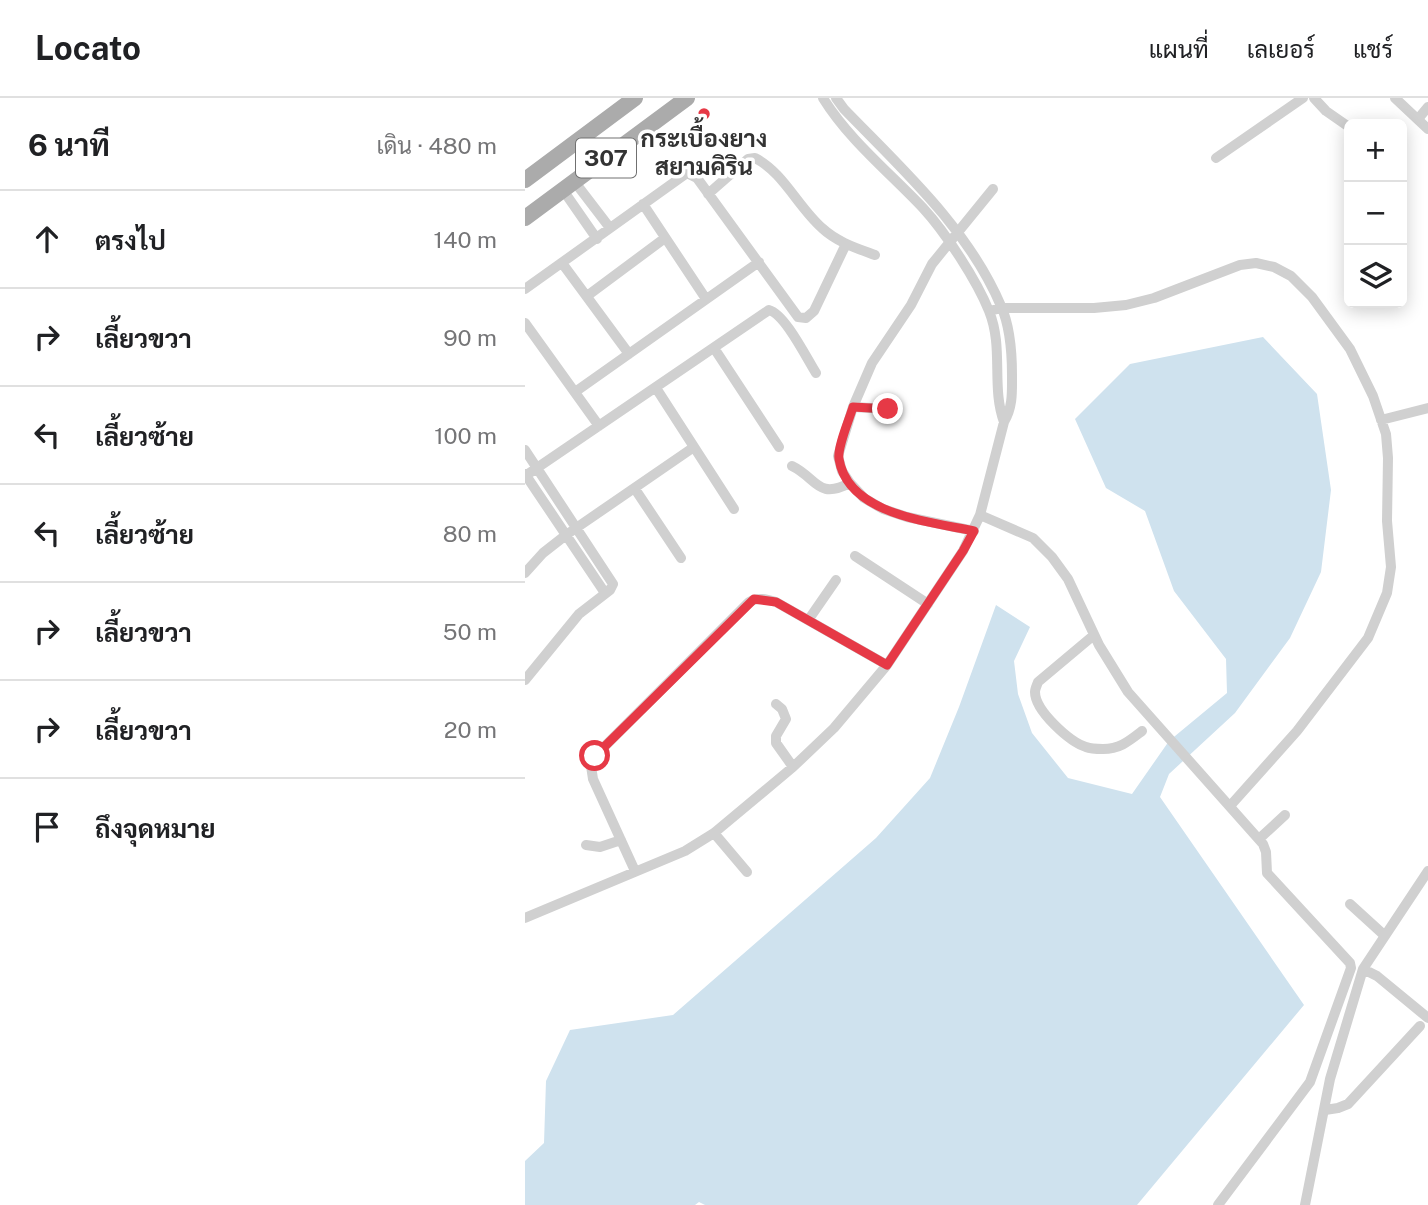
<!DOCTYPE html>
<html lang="th">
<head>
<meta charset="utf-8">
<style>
  :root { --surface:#fff; --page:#f2f2f2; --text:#202124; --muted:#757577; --line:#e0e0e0 }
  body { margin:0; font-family:"Public Sans",Sarabun,sans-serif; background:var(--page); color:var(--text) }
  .controls { position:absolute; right:21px; top:21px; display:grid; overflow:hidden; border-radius:10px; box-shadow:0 4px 18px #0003 }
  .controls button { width:63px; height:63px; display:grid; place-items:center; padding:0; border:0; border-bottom:2px solid var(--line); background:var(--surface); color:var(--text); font:35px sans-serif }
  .stop { position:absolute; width:21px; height:21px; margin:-16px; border:5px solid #e63946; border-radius:50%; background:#fff }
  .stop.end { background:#e63946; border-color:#fff; box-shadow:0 2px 7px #0008 }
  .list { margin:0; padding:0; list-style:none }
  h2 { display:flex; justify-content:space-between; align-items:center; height:91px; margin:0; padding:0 28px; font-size:30px }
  h2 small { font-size:23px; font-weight:400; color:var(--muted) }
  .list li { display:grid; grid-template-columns:46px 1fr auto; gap:21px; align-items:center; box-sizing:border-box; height:98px; padding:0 28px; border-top:2px solid var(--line) }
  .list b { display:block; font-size:26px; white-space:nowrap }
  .list em { font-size:23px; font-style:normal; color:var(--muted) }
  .icon { flex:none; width:38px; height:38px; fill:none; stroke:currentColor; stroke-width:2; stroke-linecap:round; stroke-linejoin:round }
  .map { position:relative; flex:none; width:903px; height:1107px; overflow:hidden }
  header { display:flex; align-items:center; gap:42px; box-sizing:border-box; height:98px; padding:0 35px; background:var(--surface); border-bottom:2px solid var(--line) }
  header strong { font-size:33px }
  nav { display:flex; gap:38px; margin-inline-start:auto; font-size:24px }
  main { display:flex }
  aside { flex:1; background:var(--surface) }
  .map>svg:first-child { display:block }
  .water { fill:#cfe2ee }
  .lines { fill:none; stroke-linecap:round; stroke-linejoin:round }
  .minor { stroke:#d0d0d0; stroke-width:10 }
  .primary { stroke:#ababab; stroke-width:16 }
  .route { stroke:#e63946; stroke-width:9 }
  .poi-dot { fill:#e63946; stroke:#fff; stroke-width:2.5 }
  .labels { text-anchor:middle; stroke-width:7; stroke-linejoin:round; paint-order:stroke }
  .shield { fill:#fff; stroke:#707070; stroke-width:2 }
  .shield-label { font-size:23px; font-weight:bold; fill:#333 }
  .poi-label { font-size:24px; font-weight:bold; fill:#333; stroke:#fff }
</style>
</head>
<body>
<header>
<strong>Locato</strong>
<nav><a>แผนที่</a><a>เลเยอร์</a><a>แชร์</a></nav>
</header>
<main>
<aside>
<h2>6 นาที<small>เดิน · 480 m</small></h2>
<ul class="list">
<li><svg class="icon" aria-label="ahead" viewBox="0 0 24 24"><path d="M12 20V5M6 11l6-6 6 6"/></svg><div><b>ตรงไป</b></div><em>140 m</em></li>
<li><svg class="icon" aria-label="right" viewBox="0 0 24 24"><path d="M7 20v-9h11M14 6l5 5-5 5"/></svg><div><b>เลี้ยวขวา</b></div><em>90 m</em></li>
<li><svg class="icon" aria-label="left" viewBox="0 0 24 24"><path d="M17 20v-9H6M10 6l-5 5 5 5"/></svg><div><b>เลี้ยวซ้าย</b></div><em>100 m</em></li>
<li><svg class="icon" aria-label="left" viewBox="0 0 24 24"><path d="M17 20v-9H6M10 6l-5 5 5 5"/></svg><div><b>เลี้ยวซ้าย</b></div><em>80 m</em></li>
<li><svg class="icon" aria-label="right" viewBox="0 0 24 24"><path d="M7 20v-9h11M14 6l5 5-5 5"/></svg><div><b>เลี้ยวขวา</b></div><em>50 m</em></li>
<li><svg class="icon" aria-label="right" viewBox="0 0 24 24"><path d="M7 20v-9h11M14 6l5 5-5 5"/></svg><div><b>เลี้ยวขวา</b></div><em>20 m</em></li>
<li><svg class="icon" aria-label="arrive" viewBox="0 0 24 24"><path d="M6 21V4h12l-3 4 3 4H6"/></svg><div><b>ถึงจุดหมาย</b></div></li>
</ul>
</aside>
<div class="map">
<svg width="903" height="1107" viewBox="0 0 903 1107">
  <rect width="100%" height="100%" fill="#fff"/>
  <path class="water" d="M738,239l54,57 14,96 -10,82 -31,66 -55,75 -66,61 -9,23 144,208 -167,200h-432l-6,-3 -4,3h-170v-44l19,-18 2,-62 24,-51 103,-15 203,-177 54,-60 29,-71 37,-102 34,22 -16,34 4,33 14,39 36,45 64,16 37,-53 58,-48 -1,-34 -52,-68 -29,-80 -39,-23 -31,-69 55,-55z"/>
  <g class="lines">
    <path class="minor" d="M298,0c26,42 66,74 100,110 23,25 54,73 66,103 15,37 2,76 15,111
      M789,0l12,13 23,16
      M870,0l33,31
      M893,21l10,-12
      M691,60l87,-60
      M49,83l36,47
      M38,92l34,49
      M183,96l40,-35 7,-1c28,14 43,49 67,70 15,14 34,20 53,27
      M118,106l63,95
      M37,165l67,91
      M0,191l162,-116 10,5 101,139 8,1 8,-7 32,-67
      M62,198l78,-58
      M464,213l13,-3h92l32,-3 28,-7 86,-33 16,-2 18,4 17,9 21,21 38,52 23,47 13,38 2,24 -1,63 4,46 -4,26 -19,45 -71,93 -67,75
      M0,225l74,103
      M189,250l65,99
      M131,290l78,121
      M50,294l184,-130
      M328,309l35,2
      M856,322l47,-12
      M0,352l88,134 -3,6 -31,24 -54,66
      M267,368c25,12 25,34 58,17
      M0,376l80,119
      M0,378l244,-166c16,4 38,49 47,63
      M110,391l46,69
      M455,417l53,23 19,19 16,22 31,66 29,47 135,152 3,8 1,21 83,90 1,5 -41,114 -92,123
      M449,433l-67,-14 -24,-8 -19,-11 -14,-15 -8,-12 -4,-15 15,-49 19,-44 39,-58 21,-41 61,-75
      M330,458l73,48
      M0,475l18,-20 23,-18 128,-88
      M284,521l27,-39
      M569,537l-56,47c-1,3 -3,7 -3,10 0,19 35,50 51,55 5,2 12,2 17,2 17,0 26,-8 39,-18
      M251,606l6,5 4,10 -10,17v7l17,24
      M189,735l33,39
      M734,741l26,-24
      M61,747l14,2 21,-7
      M110,773l-42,-92 -2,-13 4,-10 154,-154c9,-5 17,-3 27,0l111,63
      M825,806l34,31
      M0,820l160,-67 29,-18 79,-66 41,-39 53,-63 76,-114 17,-36 24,-93c9,-15 8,-30 8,-47 0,-22 -2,-49 -11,-69 -33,-78 -99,-137 -157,-197l-8,-11
      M838,871l14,7 51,42
      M800,1012l13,-2 10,-4 72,-78
      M780,1107l25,-126 33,-110 65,-98"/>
    <path class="primary" d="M0,82l110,-82
      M0,120l162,-120"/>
  </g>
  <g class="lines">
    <path class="route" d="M70,658l159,-157 22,3 111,63 76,-114 11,-20c-43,-9 -126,-16 -135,-72 -2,-11 10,-39 14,-52l35,2"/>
  </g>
  <circle class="poi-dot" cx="179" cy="16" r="7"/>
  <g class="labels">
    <rect class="shield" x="51" y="40.5" width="60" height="39" rx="5"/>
    <g class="shield-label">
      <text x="81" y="68">307</text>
    </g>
    <g class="poi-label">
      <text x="179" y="49">กระเบื้องยาง<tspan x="179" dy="28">สยามคิริน</tspan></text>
    </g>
  </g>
</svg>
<div class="controls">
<button>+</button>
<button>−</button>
<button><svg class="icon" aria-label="layers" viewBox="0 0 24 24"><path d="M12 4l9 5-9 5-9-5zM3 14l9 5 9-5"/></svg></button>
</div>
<div class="stop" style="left:70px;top:658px"></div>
<div class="stop end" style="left:363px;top:311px"></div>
</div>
</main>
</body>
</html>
